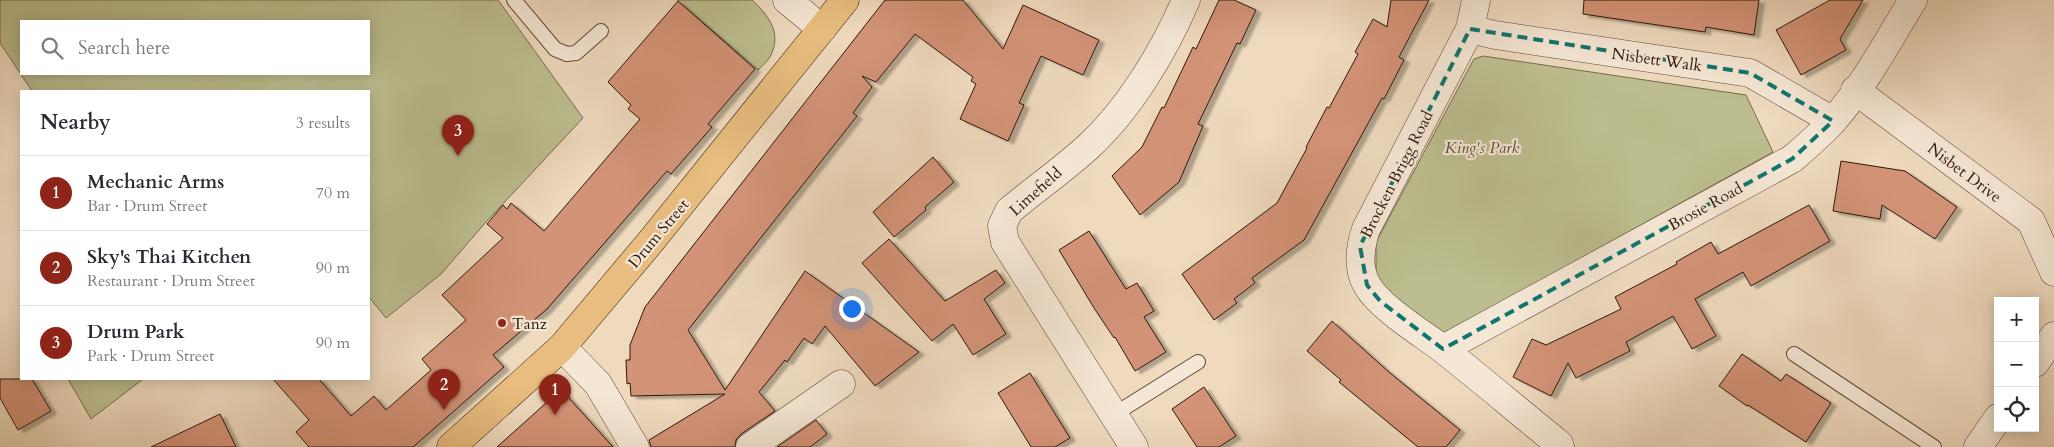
<!DOCTYPE html>
<html lang="en">
<head>
<meta charset="utf-8">
<style>
  :root { --surface:#fff; --page:#f7f7f7; --text:#2b2b33; --muted:#7c7c81; --line:#e1e1e2; --accent:#8f2418 }
  body { margin:0; font-family:Cardo,serif; background:var(--page); color:var(--text) }
  .controls { position:absolute; right:15px; bottom:15px; display:grid; overflow:hidden; border-radius:0px; box-shadow:0 2px 12px #0003 }
  .controls button { width:45px; height:45px; display:grid; place-items:center; padding:0; border:0; border-bottom:1px solid var(--line); background:var(--surface); color:var(--text); font:25px sans-serif }
  .you { position:absolute; left:851px; top:308px; width:18px; height:18px; margin:-12px; border:4px solid #fff; border-radius:50%; background:#1a73e8; box-shadow:0 0 0 8px #1a73e833 }
  .badge { display:grid; place-items:center; width:32px; height:32px; border-radius:50%; background:var(--accent); color:#fff; font-size:16px; font-weight:700 }
  .pin { position:absolute; translate:-50% -41px; filter:drop-shadow(0 1px 2px #0008) }
  .pin::after { content:''; position:absolute; top:26px; width:18px; height:15px; background:inherit; clip-path:polygon(0 0,100% 0,50% 100%) }
  .list { margin:0; padding:0; list-style:none }
  h2 { display:flex; justify-content:space-between; align-items:center; height:65px; margin:0; padding:0 20px; font-size:21px }
  h2 small { font-size:16px; font-weight:400; color:var(--muted) }
  .list li { display:grid; grid-template-columns:32px 1fr auto; gap:15px; align-items:center; box-sizing:border-box; height:75px; padding:0 20px; border-top:1px solid var(--line) }
  .list b { display:block; font-size:19px; white-space:nowrap }
  .list p { margin:0; font-size:16px; white-space:nowrap; color:var(--muted) }
  .list em { font-size:16px; font-style:normal; color:var(--muted) }
  .icon { flex:none; width:28px; height:28px; fill:none; stroke:currentColor; stroke-width:2; stroke-linecap:round; stroke-linejoin:round }
  .map { position:relative; flex:none; width:2054px; height:447px; overflow:hidden }
  .search { position:absolute; background:var(--surface); box-shadow:0 2px 12px #0003; left:20px; top:20px; width:350px; height:55px; display:flex; align-items:center; gap:12px; box-sizing:border-box; padding:0 18px; border-radius:0px; color:var(--muted); font-size:19px }
  .panel { position:absolute; background:var(--surface); box-shadow:0 2px 12px #0003; left:20px; top:90px; width:350px; height:290px; border-radius:0px }
  .map>svg:first-child { display:block }
  .green { fill:#bcbe8f; stroke:#746b4e; fill-rule:evenodd }
  .building { fill:#d39377; stroke:#2d180d; filter:url(#shadow) }
  .lines { fill:none; stroke-linecap:round; stroke-linejoin:round }
  .lane-casing { stroke:#5e4839; stroke-width:16 }
  .street-casing { stroke:#5e4839; stroke-width:29 }
  .primary-casing { stroke:#2d180d; stroke-width:29 }
  .lane { stroke:#f5e7d5; stroke-width:14 }
  .street { stroke:#f5e7d5; stroke-width:28 }
  .primary { stroke:#e8bd7f; stroke-width:28 }
  .marked { fill:none; stroke:#0f766e; stroke-width:4; stroke-dasharray:10 6; stroke-linejoin:round }
  .poi-dot { fill:#8f2418; stroke:#f5e7d5; stroke-width:2 }
  .labels { text-anchor:middle; stroke-width:4.5; stroke-linejoin:round; paint-order:stroke }
  .street-label { font-size:16px; fill:#2d180d; stroke:#f5e7d5 }
  .park-label { font-size:16px; font-style:italic; fill:#584a34; stroke:#f5e7d5 }
  .poi-label { font-size:16px; fill:#2d180d; stroke:#f5e7d5; text-anchor:start }
</style>
</head>
<body>
<div class="map">
<svg width="2054" height="447" viewBox="0 0 2054 447">
  <defs>
    <filter id="shadow"><feDropShadow dx="5.5" dy="3" stdDeviation="1" flood-color="#0004"/></filter>
  </defs>
  <rect width="100%" height="100%" fill="#efdabe"/>
  <filter id="stains"><feTurbulence type="fractalNoise" baseFrequency=".004" numOctaves="4"/><feColorMatrix values="0 0 0 0 .2 0 0 0 0 .09 0 0 0 0 .02 0 0 0 .5 -.17"/></filter>
  <radialGradient id="worn" r=".72"><stop offset=".6" stop-color="#630" stop-opacity="0"/><stop offset="1" stop-color="#630" stop-opacity=".3"/></radialGradient>
  <path class="green" d="M0,0h498l85,118 -97,104 -45,52 -55,44 -17,-21v-206h-337l-32,-48zM21,21h348v53h-348z
    M677,0h75c16,15 30,32 19,55 -3,6 -9,11 -13,15z
    M1483,56l263,39 27,57 -333,184 -56,-42 -8,-19v-33l98,-183z
    M68,379h75l-52,40z"/>
  <path class="building" d="M885,0h78l40,49 20,-44 76,35 -16,35 -42,-19 -22,47 5,2 -16,36 -48,-22 16,-35 -5,-3 2,-4 -58,-43 -39,48 -14,-6 10,11 -19,26 4,3 -169,214 37,60 80,-119 114,81 -44,34 -50,-60 -13,18 -8,-6 -17,24 -2,-2 -26,32 16,19 -34,23 -5,6 -1,7h-84l-2,-7 76,-46 -94,2 -1,-13 -3,1 -1,-24h4v-15l15,-38z
    M1219,0h15l22,10 -16,34 -3,-1 -39,81 5,2 -24,56 -39,33 -28,-39 30,-29 20,-40 2,1 29,-61 3,2z
    M1391,0h38l-30,57 5,3 -20,39 -2,-1 -78,142 -52,38 3,5 -21,16 3,4 -23,17 -32,-46 95,-71 30,-55 -1,-1 21,-40 2,1 29,-54 -3,-2 18,-33 14,8z
    M1584,0h175l-5,35 -48,-8 -1,5 -122,-18z
    M1830,0h33l-23,39 6,11 -45,25 -25,-45z
    M678,1l77,68 -47,55 4,3 -41,47 -4,-3 -120,138 -54,46 11,12 -91,80h-104l-13,-15 13,-12 -36,-41h46l32,37 23,-20 12,14 45,-40 -9,-11 44,-39 -24,-25 61,-57 -16,-14 16,-19 4,4 4,-6 33,28 96,-112 -12,-10 3,-4 -23,-23z
    M933,157l21,25 -29,25 1,3 -32,27 -21,-25z
    M1841,161l64,10 52,36 -22,32 -53,-34 -2,14 -47,-8z
    M1809,205l21,36 -79,45 -8,-14 -48,27 21,37 -24,13 -19,-33 -47,26 4,9 -54,27 -8,-15 -17,33 -38,-19 19,-38 14,6 75,-36 -6,-12 62,-33 -1,-2 35,-20 7,12z
    M1089,231l37,58 11,-6 17,28 -10,6 22,35 -31,19 -20,-34 -1,1 -20,-30 -35,-58z
    M889,239l56,62 51,-31 9,13 -21,16 22,35 -33,21 -20,-31 -21,17 -70,-78z
    M1332,321l58,52 70,57 -14,17h-28l-79,-65 2,-2 -34,-29z
    M1742,354l39,27 5,-7 45,29 -25,39 -58,-37 -1,1 -28,-20z
    M1030,373l40,65 -15,9h-24l-33,-54z
    M0,379h32l19,32 -33,19 -18,-32z
    M1204,387l32,49 -17,11h-22l-25,-38z
    M561,389l52,58h-116l38,-34z
    M220,414l16,33h-85z
    M816,420l11,14 -17,13h-33z"/>
  <g class="lines">
    <g class="lane-casing">
      <path id="lane" d="M514,0l41,49 12,5 9,-1 25,-22
        M1794,354l140,93
        M1113,415l85,-53"/>
    </g>
    <g class="street-casing">
      <path id="street" d="M787,0l35,29
        M1476,0l-6,29 -104,200c-6,18 -9,39 1,56 11,21 53,47 73,62 40,31 79,65 119,97l1,3
        M1470,29l25,6 255,38 83,48
        M1855,90l176,131 23,51
        M562,347l36,37 37,63
        M1443,349l349,-190c14,-12 27,-23 40,-37 32,-36 56,-81 81,-122
        M2035,363l19,-27
        M750,447l91,-63
        M1134,447l-129,-205 -3,-16 7,-15c26,-22 55,-42 80,-65 41,-38 75,-95 97,-146
        M1978,447l20,-29"/>
    </g>
    <g class="primary-casing">
      <path id="primary" d="M451,447l111,-100 90,-107 193,-240"/>
    </g>
    <use href="#lane" class="lane"/>
    <use href="#street" class="street"/>
    <use href="#primary" class="primary"/>
  </g>
  <path class="marked" d="M1470,29l280,44 83,48 -41,38 -349,190 -63,-48 -13,-16 -7,-39z"/>
  <circle class="poi-dot" cx="502" cy="323" r="5"/>
  <g class="labels">
    <g class="street-label">
      <text transform="translate(1657 59) rotate(8)" y="6">Nisbett Walk</text>
      <text transform="translate(1965 172) rotate(37)" y="6">Nisbet Drive</text>
      <text transform="translate(1396 174) rotate(-63)" y="6">Brocken Brigg Road</text>
      <text transform="translate(1035 191) rotate(-42)" y="6">Limefield</text>
      <text transform="translate(1705 206) rotate(-29)" y="6">Brosie Road</text>
      <text transform="translate(658 233) rotate(-50)" y="6">Drum Street</text>
    </g>
    <g class="park-label">
      <text x="1482" y="153">King's Park</text>
    </g>
    <g class="poi-label">
      <text x="512" y="329">Tanz</text>
    </g>
  </g>
  <rect width="100%" height="100%" filter="url(#stains)"/>
  <rect width="100%" height="100%" fill="url(#worn)"/>
</svg>
<div class="controls">
<button>+</button>
<button>−</button>
<button><svg class="icon" aria-label="locate" viewBox="0 0 24 24"><circle cx="12" cy="12" r="6"/><path d="M12 2v4M12 18v4M2 12h4M18 12h4"/></svg></button>
</div>
<div class="you"></div>
<div class="pin badge" style="left:555px;top:415px">1</div>
<div class="pin badge" style="left:444px;top:410px">2</div>
<div class="pin badge" style="left:458px;top:156px">3</div>
<div class="search"><svg class="icon" aria-label="search" viewBox="0 0 24 24"><circle cx="10" cy="10" r="6"/><path d="M15 15l6 6"/></svg>Search here</div>
<section class="panel">
<h2>Nearby<small>3 results</small></h2>
<ul class="list">
<li><span class="badge">1</span><div><b>Mechanic Arms</b><p>Bar · Drum Street</p></div><em>70 m</em></li>
<li><span class="badge">2</span><div><b>Sky's Thai Kitchen</b><p>Restaurant · Drum Street</p></div><em>90 m</em></li>
<li><span class="badge">3</span><div><b>Drum Park</b><p>Park · Drum Street</p></div><em>90 m</em></li>
</ul>
</section>
</div>
</body>
</html>
